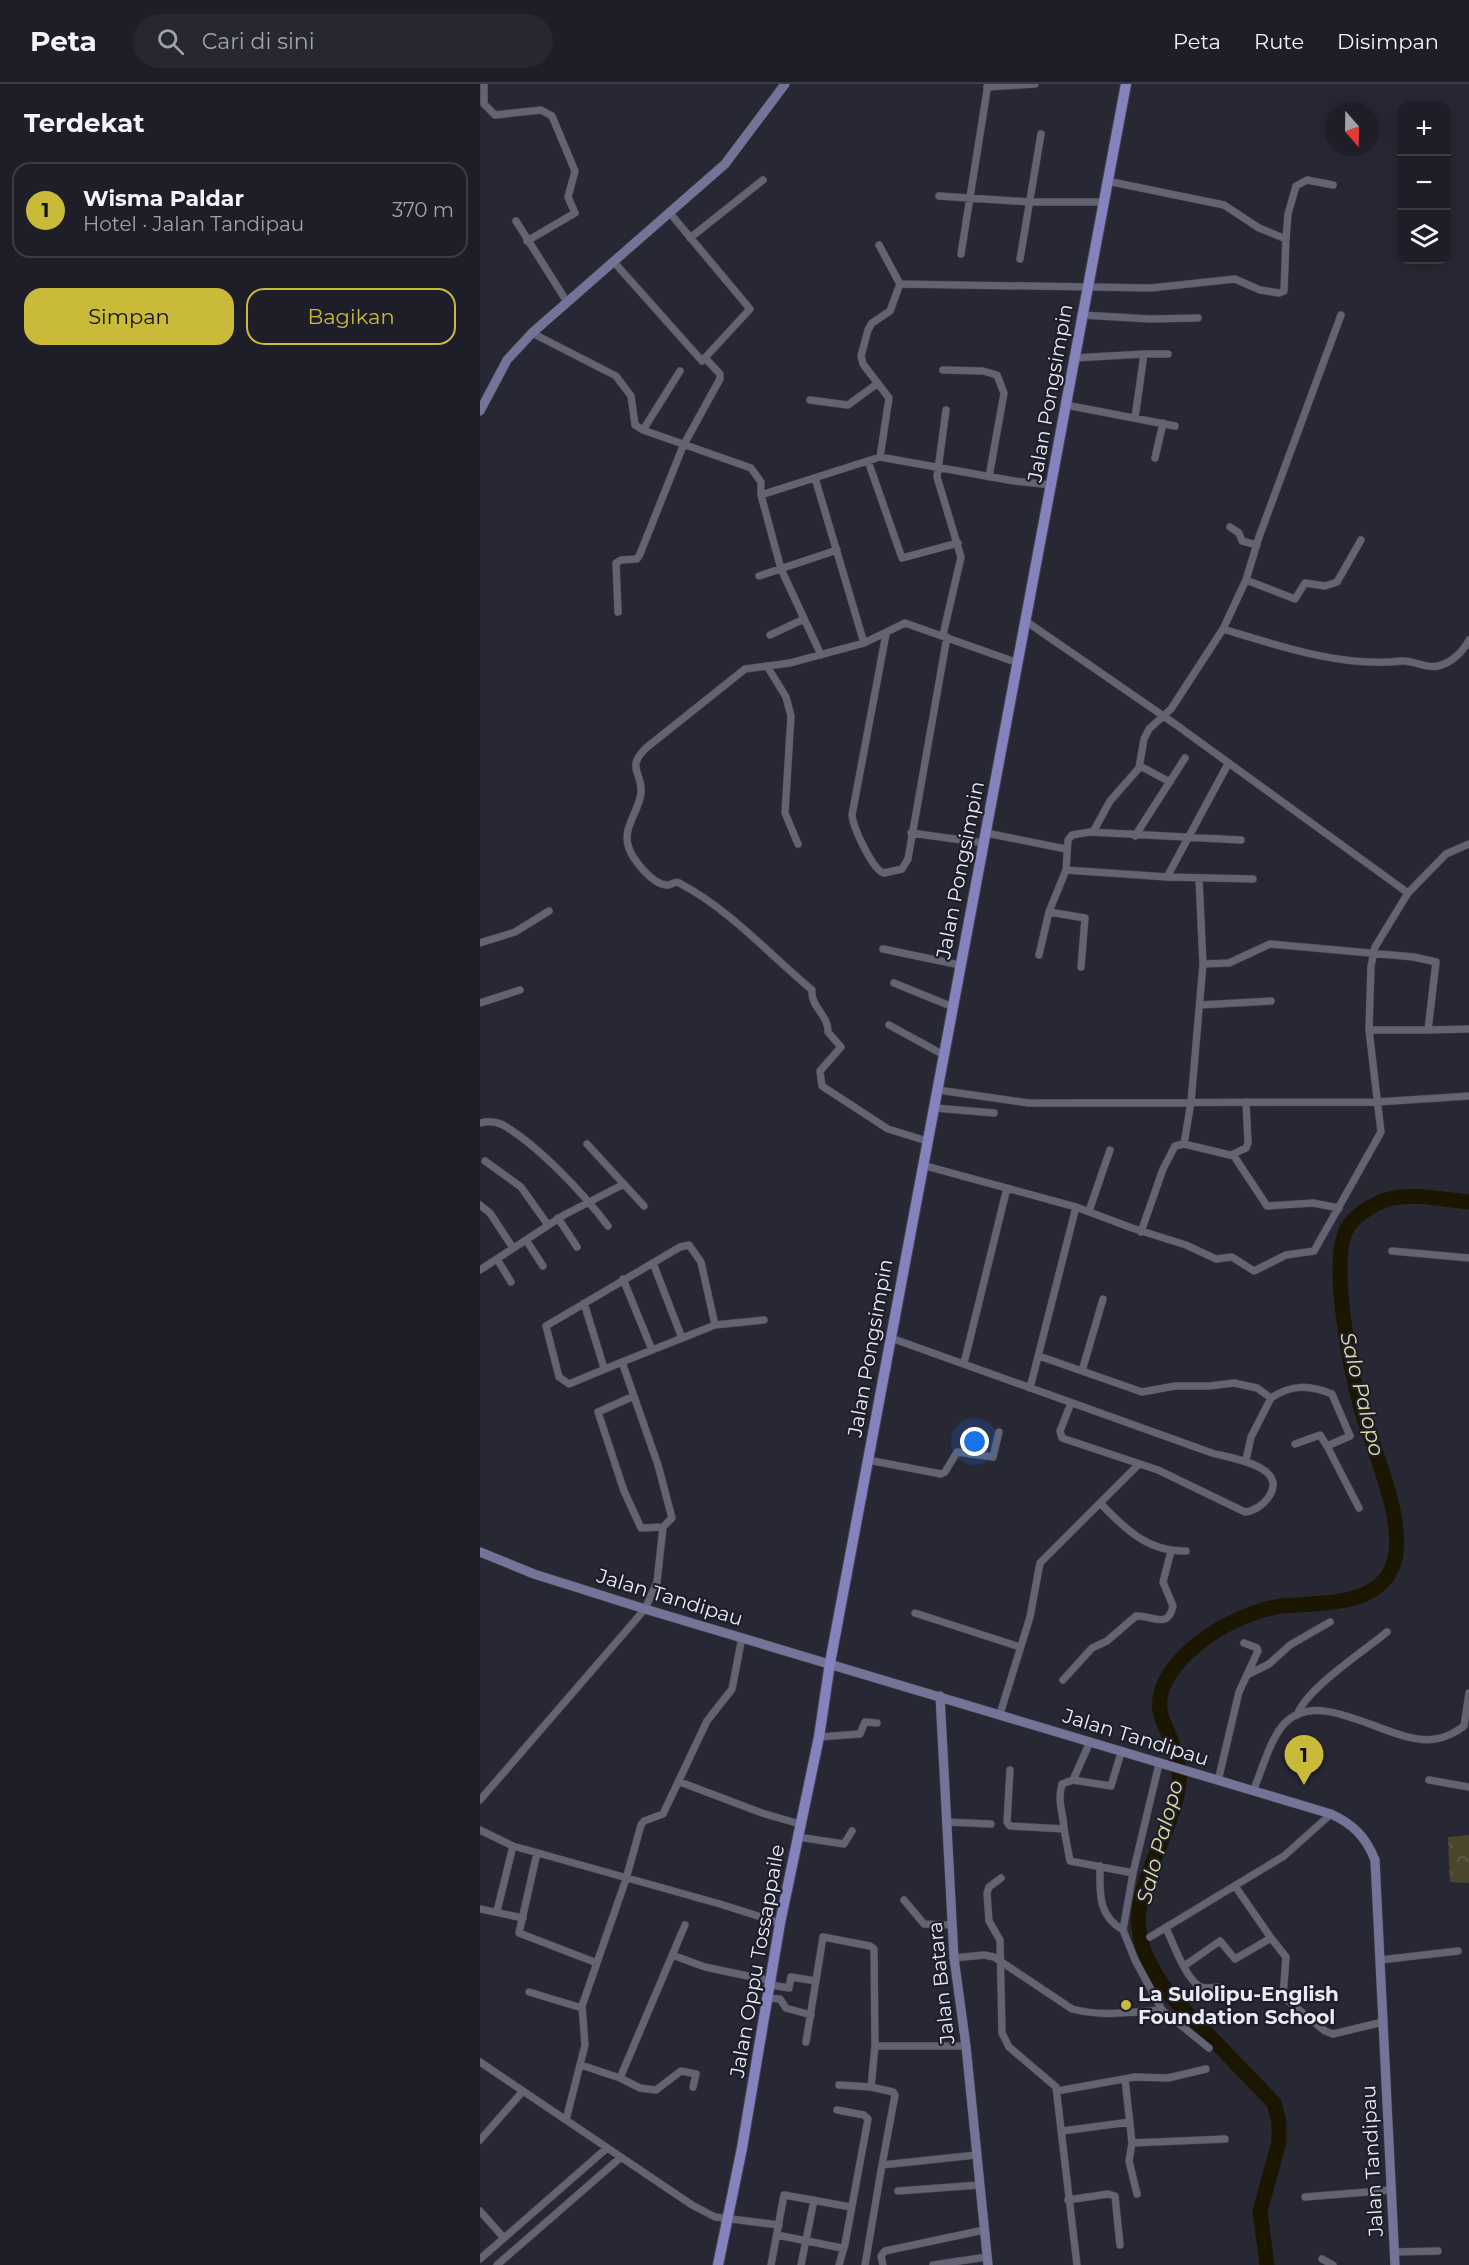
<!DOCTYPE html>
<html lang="id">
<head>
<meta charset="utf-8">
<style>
  :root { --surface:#1e1e28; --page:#262730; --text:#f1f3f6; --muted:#a1a2a8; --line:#3c3c45; --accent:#c9ba3a }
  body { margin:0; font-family:Montserrat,sans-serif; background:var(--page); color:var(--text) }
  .controls { position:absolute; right:18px; top:18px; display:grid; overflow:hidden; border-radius:12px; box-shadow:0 3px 15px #0003 }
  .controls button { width:54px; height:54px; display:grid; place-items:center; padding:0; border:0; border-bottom:2px solid var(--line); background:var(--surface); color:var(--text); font:30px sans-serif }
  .compass { position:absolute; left:845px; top:18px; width:54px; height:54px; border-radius:50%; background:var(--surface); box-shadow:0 3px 15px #0003; rotate:160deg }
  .you { position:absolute; left:495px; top:1358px; width:21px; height:21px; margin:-15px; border:4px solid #fff; border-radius:50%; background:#1a73e8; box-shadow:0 0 0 9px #1a73e833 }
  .badge { display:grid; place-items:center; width:39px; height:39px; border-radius:50%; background:var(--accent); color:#111; font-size:20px; font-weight:700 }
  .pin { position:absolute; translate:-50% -50px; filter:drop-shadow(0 2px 3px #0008) }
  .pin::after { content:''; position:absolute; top:32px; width:21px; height:18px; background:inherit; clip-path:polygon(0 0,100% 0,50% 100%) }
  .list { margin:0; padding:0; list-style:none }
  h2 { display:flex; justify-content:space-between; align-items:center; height:78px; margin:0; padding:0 24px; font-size:26px }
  h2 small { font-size:20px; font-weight:400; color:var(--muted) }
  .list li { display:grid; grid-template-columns:39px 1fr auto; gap:18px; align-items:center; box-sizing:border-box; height:96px; margin:0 12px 12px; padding:0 12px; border:2px solid var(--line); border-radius:18px }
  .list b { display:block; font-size:22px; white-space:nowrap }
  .list p { margin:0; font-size:20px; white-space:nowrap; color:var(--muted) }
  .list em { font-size:20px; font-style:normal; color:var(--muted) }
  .actions { display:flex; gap:12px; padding:18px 24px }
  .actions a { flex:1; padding:14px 0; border:2px solid var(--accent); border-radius:18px; text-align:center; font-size:21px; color:var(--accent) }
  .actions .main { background:var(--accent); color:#111 }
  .icon { flex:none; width:33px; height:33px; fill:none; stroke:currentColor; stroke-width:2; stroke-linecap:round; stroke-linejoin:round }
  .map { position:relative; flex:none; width:989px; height:2181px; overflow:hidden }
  header { display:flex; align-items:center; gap:36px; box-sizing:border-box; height:84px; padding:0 30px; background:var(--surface); border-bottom:2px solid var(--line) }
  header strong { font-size:28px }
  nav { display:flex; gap:33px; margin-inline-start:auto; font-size:21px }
  .search { width:420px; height:54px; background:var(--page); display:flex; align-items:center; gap:15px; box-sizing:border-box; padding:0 21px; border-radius:33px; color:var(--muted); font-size:22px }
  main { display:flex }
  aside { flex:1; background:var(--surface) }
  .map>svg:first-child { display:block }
  .forest { fill:url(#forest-crowns) }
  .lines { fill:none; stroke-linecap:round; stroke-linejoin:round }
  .river { stroke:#1a1600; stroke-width:15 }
  .street-casing { stroke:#454450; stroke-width:8 }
  .secondary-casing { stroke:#454450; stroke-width:10 }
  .primary-casing { stroke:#454450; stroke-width:12 }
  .street { stroke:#636373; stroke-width:7 }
  .secondary { stroke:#747398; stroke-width:9 }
  .primary { stroke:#8583be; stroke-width:10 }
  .poi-dot { fill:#c9ba3a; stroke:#1e1e2b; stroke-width:2 }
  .labels { text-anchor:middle; stroke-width:4.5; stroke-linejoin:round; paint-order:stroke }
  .street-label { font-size:20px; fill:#e9eaf3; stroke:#1e1e2b }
  .poi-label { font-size:20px; font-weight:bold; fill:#e9eaf3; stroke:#1e1e2b; text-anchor:start }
  .water-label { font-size:21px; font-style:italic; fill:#e0dba2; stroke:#1e1e2b }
</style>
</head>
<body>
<header>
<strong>Peta</strong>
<div class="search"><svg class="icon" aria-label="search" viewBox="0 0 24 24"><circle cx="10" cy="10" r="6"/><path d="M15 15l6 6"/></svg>Cari di sini</div>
<nav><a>Peta</a><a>Rute</a><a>Disimpan</a></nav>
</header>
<main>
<aside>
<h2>Terdekat<small></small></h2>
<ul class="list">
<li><span class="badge">1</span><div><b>Wisma Paldar</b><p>Hotel · Jalan Tandipau</p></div><em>370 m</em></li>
</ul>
<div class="actions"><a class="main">Simpan</a><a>Bagikan</a></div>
</aside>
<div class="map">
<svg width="989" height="2181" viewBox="0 0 989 2181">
  <defs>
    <pattern id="forest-crowns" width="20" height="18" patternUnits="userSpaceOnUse" patternTransform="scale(1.5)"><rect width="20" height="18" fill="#49462c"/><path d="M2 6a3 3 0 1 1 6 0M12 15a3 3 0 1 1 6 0" fill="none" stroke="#63614b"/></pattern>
  </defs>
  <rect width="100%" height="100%" fill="#282835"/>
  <path class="forest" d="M989,1751v48l-19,-1 -2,-45z"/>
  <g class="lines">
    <path class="river" d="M787,2181l-7,-54 19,-69v-20l-5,-19 -104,-108c-45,-59 -36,-90 -8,-155 7,-18 15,-38 17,-57 2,-24 -7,-41 -16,-62 -14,-33 18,-66 44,-84 19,-14 51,-28 75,-31 34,-4 90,2 109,-36 20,-40 -18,-119 -30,-162 -10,-36 -33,-150 -13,-181 9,-14 30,-26 45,-29 26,-5 51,2 76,4"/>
    <g class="street-casing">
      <path id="street" d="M4,0v20l11,11 46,-5 11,6 23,55 -7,26 7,16 -48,28
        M507,3l48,-3
        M459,112l91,6h73
        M36,137l51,81
        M210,154l73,-58
        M806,155l2,-25 8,-28 11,-6 26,5
        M399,161l21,39
        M481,170l27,-170
        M540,175l21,-125
        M133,177l89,100 48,-52 -81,-97
        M602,231l68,4 48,-1
        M52,249l84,43 15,20 4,29 8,5 108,38 10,14v13l119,-38 134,24 38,4
        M594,274l70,-4
        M463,286l40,1 14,4 7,18 -15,84
        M330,316l38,5 30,-22
        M586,321l109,21
        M655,334l9,-64h24
        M163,346l37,-59
        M400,373l9,-59 -26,-34 -2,-8 7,-26 4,-7 18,-12 10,-27 251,4 84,-9 25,11 19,3 5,-2 2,-52 -27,-11 -35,-23 -117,-24
        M675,374l8,-35
        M388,377l34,97 56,-15
        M335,394l49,165
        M281,411l20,74 40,86
        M750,443l9,6 3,8 15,4
        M279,492l78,-26
        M766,496l49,19 10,-16 20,3 12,-4 24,-42
        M138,528l-2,-49 5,-3 16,-1 3,-5 43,-108 37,-67v-5l-15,-16
        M547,538l148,102 233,169
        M743,545c56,17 120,39 179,32 12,-1 24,8 36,5 13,-3 25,-14 31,-26
        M406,550l-34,181c1,12 21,56 32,58l18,-4 6,-10 39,-222
        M290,551l34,-16
        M463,551l18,-78 -24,-80 9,-67
        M287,582l19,31 5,19 -6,97 13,31
        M660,682l30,16
        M613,748l17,-31 29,-33 5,-29 5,-10 22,-20 52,-80 23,-49 13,-43 82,-222
        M431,749l73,10
        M506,749l80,16
        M655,752l50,-78
        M761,756l-151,-8 -18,3 -4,5 -2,30 101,7 86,2
        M586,786l-17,42 36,6 -4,49
        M687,793l61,-113
        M719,794l4,86
        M0,859l35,-11 34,-21
        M403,865l77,16
        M559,871l10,-43
        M414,899l59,24
        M0,919l40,-13
        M720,921l71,-4
        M409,941l55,30
        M948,946l41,-1
        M458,1006l91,13 348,-1 92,-6
        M455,1024l59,5
        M0,1039c8,-2 15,-2 23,2 35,20 81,69 105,101
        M447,1057l-39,-12 -66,-43 -2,-15 21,-24 -13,-15c1,-16 -18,-26 -16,-42 -42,-35 -82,-80 -131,-106 -6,-4 -7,0 -13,1 -15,1 -37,-27 -40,-40 -5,-18 11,-34 13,-52 2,-21 -16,-24 5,-45l99,-79 45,-6 74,-20 41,-20 113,40
        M107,1060l57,62
        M704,1060l50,12 33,50 46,-3 26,5
        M751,1071l15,-7 2,-5 -2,-41
        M5,1077l36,26 27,38
        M442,1081l154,42 56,21 54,17 30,14 16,-2 22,14 32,-16 28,-4 67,-119 -12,-102 2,-64 4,-19 33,-54 38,-39 23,-10
        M0,1121l10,8 23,35
        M609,1127l21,-61
        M78,1134l19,29
        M661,1148l22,-63 12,-23 9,-2 7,-42 12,-138 26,-1 41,-19 144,13 22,5 -8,68h-59
        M46,1156l17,26
        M912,1167l77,7
        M17,1175l14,23
        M173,1179l29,75
        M0,1186l84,-55 60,-31
        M143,1195l29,71
        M623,1215l-21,72 60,21 33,-6h34l25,-3 23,5 14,10c21,-14 38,-13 61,-4l18,42 -23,10 32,62
        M104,1219l20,65
        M411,1254l321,115c18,5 79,13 56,45 -5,7 -14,13 -23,14l-87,-42 -96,-32 -2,-7 11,-28
        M559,1272l43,15
        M142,1278l-53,22 -10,-7 -13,-51 134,-79 9,-2 12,17 14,63
        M484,1279l43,-175
        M550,1304l46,-181
        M154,1312l-36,16 26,79 17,37 22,-1
        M815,1360l25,-9 7,11
        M388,1376l73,14 4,-2 12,-20 36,5 6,-25
        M766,1376l5,-23 20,-39
        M620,1419c25,26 48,49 86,48
        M435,1529l105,34
        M769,1590l20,-10 21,-19 40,-23
        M583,1596l29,-32 15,-7 29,-25c16,-1 32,14 37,-10l-10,-24 8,-31
        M520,1630l30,-97 10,-54 99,-99
        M817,1631c10,-27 67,-64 90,-83
        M339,1653l41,-3 5,-12 12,1
        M679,1680l-26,109 -10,57 12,30 27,50 47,38
        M530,1686l-3,52 3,4 54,3 6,32 63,12
        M593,1696l38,6 10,-33
        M949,1696l40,7
        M738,1697l21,-89 19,-41 -1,-3 -13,-5
        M200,1698l82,31 38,11
        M773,1707c9,-20 16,-50 31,-67 38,-40 108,23 151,15 9,-1 22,-7 29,-13l5,-33
        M0,1716l165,-191 12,-27 6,-55 9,-9 -14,-53 -36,-103 93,-37 49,-5
        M466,1738l45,2
        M584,1745c-1,-19 -7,-26 -2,-45l11,-4 17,-38
        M0,1746l33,16
        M318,1753l46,7 8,-13
        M57,1769l-18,80 78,30
        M620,1782c0,26 -3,49 23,64
        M521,1794l-12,9 -2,6 2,28 11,19 2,93 7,14 47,40 21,178
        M755,1802l36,52
        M424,1816l20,24 28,1
        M0,1825l43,9
        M17,1827l16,-65 207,58 60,19
        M686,1844c7,15 19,49 33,58 6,4 13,1 19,1l11,11
        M670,1853l134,-81 47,-42
        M192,1871l33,12 67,14
        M474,1874l30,-3 10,2 78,52c29,8 60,3 90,1
        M900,1876l78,-9
        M704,1882l36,-25 15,18 36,-21 15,19 -3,40 42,34 8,3 50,-12
        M291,1901l18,3 2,-11 25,4
        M49,1908l53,16
        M289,1914l11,1 6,9 25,7
        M326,1958l17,-105 47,9 4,3 1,97h91
        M0,1978l212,143 23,12 64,8
        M101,1981l39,13 65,-153
        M140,1994l20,10 16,2 25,-19 15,3 -3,13
        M645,1995l7,64 -3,18 8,33
        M359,2001l32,2 22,5 2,3 -13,70
        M391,2003l4,-41
        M577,2007l78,-14 33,1 38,-9
        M357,2026l27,5 4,4 -23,125 -6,21
        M86,2036l19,-75 -3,-39 44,-127 15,-54 3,-4 19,-7 44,-93 25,-32 10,-52
        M582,2047l68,-9
        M0,2056l43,-49
        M652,2059l93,-4
        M418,2107l81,-6
        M825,2113l87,-7
        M588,2116l40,-6 7,2 5,49
        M0,2127l24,27
        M297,2151l65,13
        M915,2168l43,-1
        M0,2175l127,-111
        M842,2175l11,6
        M17,2181l123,-107
        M291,2181l13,-70 67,12
        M321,2181l13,-65
        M385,2181l17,-100 94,-10
        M403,2181l-2,-9 4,-5 99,-21
        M453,2181l54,-8"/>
    </g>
    <g class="secondary-casing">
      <path id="secondary" d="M0,327l27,-51 25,-27 193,-169 60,-80
        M0,1468l54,22 111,35 686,205c22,10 35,23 44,46l20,405
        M460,1612l14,262 12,88 22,219"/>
    </g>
    <g class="primary-casing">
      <path id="primary" d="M238,2181l24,-117 38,-225 39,-186 11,-74 296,-1579"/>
    </g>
    <use href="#street" class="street"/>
    <use href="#secondary" class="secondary"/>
    <use href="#primary" class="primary"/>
  </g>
  <circle class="poi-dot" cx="646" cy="1921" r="6"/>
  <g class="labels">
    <g class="street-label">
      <text transform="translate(570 309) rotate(-80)" y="7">Jalan Pongsimpin</text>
      <text transform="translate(480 786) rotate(-79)" y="7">Jalan Pongsimpin</text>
      <text transform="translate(390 1264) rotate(-80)" y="7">Jalan Pongsimpin</text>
      <text transform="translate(190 1513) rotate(17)" y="7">Jalan Tandipau</text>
      <text transform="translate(656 1653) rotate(17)" y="7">Jalan Tandipau</text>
      <text transform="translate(277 1877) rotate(-80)" y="7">Jalan Oppu Tossappaile</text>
      <text transform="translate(461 1899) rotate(-96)" y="7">Jalan Batara</text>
      <text transform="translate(892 2077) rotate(-93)" y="7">Jalan Tandipau</text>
    </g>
    <g class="poi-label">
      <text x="658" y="1917">La Sulolipu-English<tspan x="658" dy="23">Foundation School</tspan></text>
    </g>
    <g class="water-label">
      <text transform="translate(882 1310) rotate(76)" y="7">Salo Palopo</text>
      <text transform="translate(680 1758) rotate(-75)" y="7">Salo Palopo</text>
    </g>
  </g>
</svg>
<div class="controls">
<button>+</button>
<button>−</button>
<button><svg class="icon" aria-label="layers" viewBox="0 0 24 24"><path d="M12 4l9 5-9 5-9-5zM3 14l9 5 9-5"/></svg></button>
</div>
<svg class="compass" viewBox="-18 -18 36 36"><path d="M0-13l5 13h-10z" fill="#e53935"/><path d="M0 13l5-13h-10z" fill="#a1a2a8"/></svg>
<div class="you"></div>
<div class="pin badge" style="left:824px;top:1701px">1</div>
</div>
</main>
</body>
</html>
